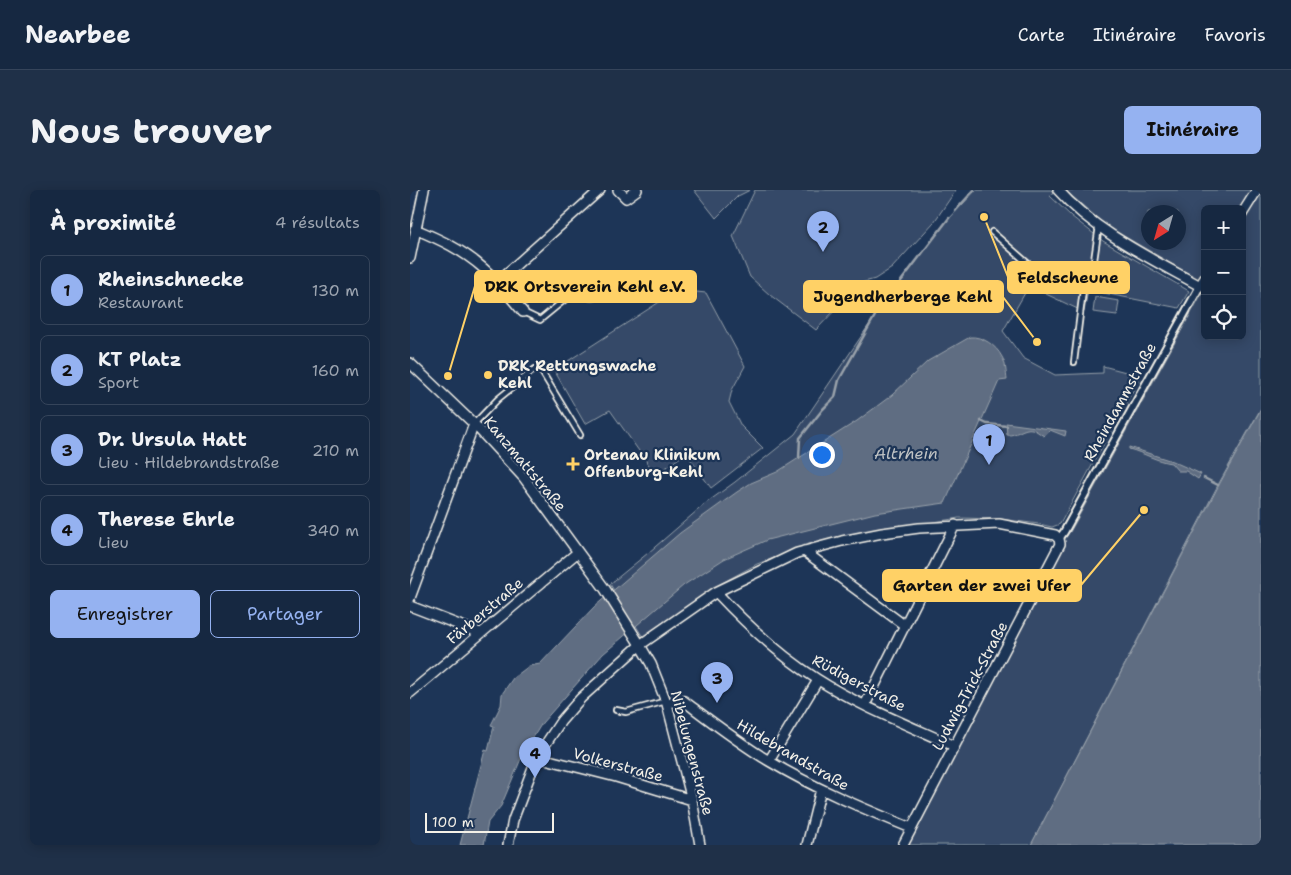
<!DOCTYPE html>
<html lang="fr">
<head>
<meta charset="utf-8">
<style>
  :root { --surface:#162841; --page:#1f3048; --text:#f1f3f6; --muted:#9ea6b1; --line:#35445a; --accent:#95b2f1 }
  body { margin:0; font-family:"Shantell Sans",sans-serif; background:var(--page); color:var(--text) }
  .controls { position:absolute; right:15px; top:15px; display:grid; overflow:hidden; border-radius:8px; box-shadow:0 2px 12px #0003 }
  .controls button { width:45px; height:45px; display:grid; place-items:center; padding:0; border:0; border-bottom:1px solid var(--line); background:var(--surface); color:var(--text); font:25px sans-serif }
  .compass { position:absolute; left:731px; top:15px; width:45px; height:45px; border-radius:50%; background:var(--surface); box-shadow:0 2px 12px #0003; rotate:217deg }
  .scale { position:absolute; left:15px; bottom:12px; width:129px; box-sizing:border-box; padding-left:5px; border:2px solid #f4f1e8; border-top:0; font-size:14px; line-height:18px; white-space:nowrap; color:#f4f1e8; -webkit-text-stroke:4px #1d3557; paint-order:stroke }
  .you { position:absolute; left:411px; top:264px; width:18px; height:18px; margin:-12px; border:4px solid #fff; border-radius:50%; background:#1a73e8; box-shadow:0 0 0 8px #1a73e833 }
  .badge { display:grid; place-items:center; width:32px; height:32px; border-radius:50%; background:var(--accent); color:#111; font-size:16px; font-weight:700 }
  .pin { position:absolute; translate:-50% -41px; filter:drop-shadow(0 1px 2px #0008) }
  .pin::after { content:''; position:absolute; top:26px; width:18px; height:15px; background:inherit; clip-path:polygon(0 0,100% 0,50% 100%) }
  .list { margin:0; padding:0; list-style:none }
  h2 { display:flex; justify-content:space-between; align-items:center; height:65px; margin:0; padding:0 20px; font-size:21px }
  h2 small { font-size:16px; font-weight:400; color:var(--muted) }
  .list li { display:grid; grid-template-columns:32px 1fr auto; gap:15px; align-items:center; box-sizing:border-box; height:70px; margin:0 10px 10px; padding:0 10px; border:1px solid var(--line); border-radius:8px }
  .list b { display:block; font-size:19px; white-space:nowrap }
  .list p { margin:0; font-size:16px; white-space:nowrap; color:var(--muted) }
  .list em { font-size:16px; font-style:normal; color:var(--muted) }
  .actions { display:flex; gap:10px; padding:15px 20px }
  .actions a { flex:1; padding:11px 0; border:1px solid var(--accent); border-radius:8px; text-align:center; font-size:18px; color:var(--accent) }
  .actions .main { background:var(--accent); color:#111 }
  .icon { flex:none; width:28px; height:28px; fill:none; stroke:currentColor; stroke-width:2; stroke-linecap:round; stroke-linejoin:round }
  .map { position:relative; flex:none; width:851px; height:655px; overflow:hidden; border-radius:8px }
  header { display:flex; align-items:center; gap:30px; box-sizing:border-box; height:70px; padding:0 25px; background:var(--surface); border-bottom:1px solid var(--line) }
  header strong { font-size:24px }
  nav { display:flex; gap:28px; margin-inline-start:auto; font-size:18px }
  .intro { display:flex; align-items:center; justify-content:space-between; box-sizing:border-box; height:120px; padding:0 30px }
  h1 { margin:0; font-size:35px }
  .button { padding:12px 22px; border-radius:8px; background:var(--accent); color:#111; font-size:18px; font-weight:700 }
  main { display:flex; gap:30px; padding:0 30px }
  aside { flex:1; background:var(--surface); border-radius:8px; box-shadow:0 2px 12px #0003 }
  .map>svg:first-child { display:block }
  .green { fill:#354a67; stroke:#949ea8; fill-rule:evenodd }
  .water { fill:#5e6d82; stroke:#9aa2ab }
  .lines { fill:none; stroke-linecap:round; stroke-linejoin:round }
  .stream { stroke:#9aa2ab; stroke-width:2.5 }
  .service-casing { stroke:#f4f1e8; stroke-width:8 }
  .pedestrian-casing { stroke:#f4f1e8; stroke-width:10 }
  .minor-casing { stroke:#f4f1e8; stroke-width:12 }
  .service { stroke:#1d3557; stroke-width:4.5 }
  .pedestrian { stroke:#1d3557; stroke-width:6 }
  .minor { stroke:#1d3557; stroke-width:9 }
  .poi-dot { fill:#ffd166; stroke:#1d3557; stroke-width:2 }
  .labels { text-anchor:middle; stroke-width:4.5; stroke-linejoin:round; paint-order:stroke }
  .poi-label { font-size:15px; font-weight:bold; fill:#f4f1e8; stroke:#1d3557; text-anchor:start }
  .street-label { font-size:15px; fill:#f4f1e8; stroke:#1d3557 }
  .water-label { font-size:16px; font-style:italic; fill:#c0c3c4; stroke:#1d3557 }
  .leader { fill:none; stroke:#ffd166; stroke-width:2 }
  .callout-dot { fill:#ffd166; stroke:#1d3557; stroke-width:2 }
  .callout { fill:#ffd166; stroke:#ffd166; stroke-width:2 }
  .callout-label { font-size:16px; text-anchor:middle; font-weight:bold; fill:#111 }
</style>
</head>
<body>
<header>
<strong>Nearbee</strong>
<nav><a>Carte</a><a>Itinéraire</a><a>Favoris</a></nav>
</header>
<div class="intro"><h1>Nous trouver</h1><a class="button">Itinéraire</a></div>
<main>
<aside>
<h2>À proximité<small>4 résultats</small></h2>
<ul class="list">
<li><span class="badge">1</span><div><b>Rheinschnecke</b><p>Restaurant</p></div><em>130 m</em></li>
<li><span class="badge">2</span><div><b>KT Platz</b><p>Sport</p></div><em>160 m</em></li>
<li><span class="badge">3</span><div><b>Dr. Ursula Hatt</b><p>Lieu · Hildebrandstraße</p></div><em>210 m</em></li>
<li><span class="badge">4</span><div><b>Therese Ehrle</b><p>Lieu</p></div><em>340 m</em></li>
</ul>
<div class="actions"><a class="main">Enregistrer</a><a>Partager</a></div>
</aside>
<div class="map">
<svg width="851" height="655" viewBox="0 0 851 655">
  <rect width="100%" height="100%" fill="#1d3557"/>
  <filter id="ink" filterUnits="userSpaceOnUse"><feTurbulence type="fractalNoise" baseFrequency=".02" numOctaves="2"/><feDisplacementMap in="SourceGraphic" scale="10" xChannelSelector="R" yChannelSelector="G"/><feConvolveMatrix kernelMatrix="1 2 1 2 8 2 1 2 1" color-interpolation-filters="sRGB"/></filter>
  <g filter="url(#ink)">
    <path class="green" d="M284,0h56l-12,6 -22,22z
      M345,0h201l-22,32 -42,46 -17,11 -14,4 -45,47 -46,-35 -20,-18 -17,-41z
      M566,0h75l2,2 -3,4 21,20 32,25 86,50 -10,17 -91,-18 -4,22 -55,-26 -26,45 20,27 32,17 48,-2v-7l38,10 -81,148 -8,3 -13,-3 -39,-5 -41,-1 -76,12 -79,17 -47,17 -37,20 -35,24 -39,34 -36,-58 38,-31 58,-50 29,-21 60,-48 80,-118 73,-96z
      M655,0h186l-11,19h-35v61l-6,10 -94,-55zM738,22h30v30h-30z
      M851,1v217l-43,77 -187,360h-129l152,-300 16,-13 135,-244v48h37v-114z
      M268,100l28,3 39,73 -13,24 -3,12 12,24 22,22 -52,40 -25,-35 -30,22 -46,-65 -25,14 -31,-54z
      M685,107l24,4 -2,14 -24,-3z"/>
    <path class="water" d="M560,147c12,-1 26,8 32,20 4,6 4,16 5,23l-8,1 -54,122 -70,10 -108,27 -43,19 -40,26 -81,69 -61,69 -19,31 -22,52 -13,16 -4,23h-24l25,-95 3,1 6,-25 -3,-1 10,-20 1,-11 11,-16 16,-12 11,-2 54,-57 86,-74 57,-41 14,-9 26,-11 80,-51 35,-26 36,-34z
      M851,219v436h-230l189,-362z
      M596,233l60,8 -1,5 -15,-6 -6,6c-4,-2 -8,-6 -12,-7 -8,-2 -16,7 -25,6z
      M719,257l43,14 29,13 -3,5 -12,-8h-8l-7,-8c-15,-2 -27,-10 -42,-14z"/>
    <g class="lines">
      <path class="stream" d="M545,21l19,-21
        M571,231l6,3 20,2
        M389,268l1,-20 23,-29 12,-12 4,-17 37,-66 73,-96
        M794,288l14,7"/>
      <g class="service-casing">
        <path id="service" d="M582,42l56,49 39,-2
          M113,122l17,8 39,-32c5,10 11,11 21,8l-12,-15 -9,7
          M664,172l9,-72 4,-11 5,-5 7,-48
          M64,234l24,-25 37,-30 7,3 38,63
          M206,520l10,2 40,-11"/>
      </g>
      <g class="pedestrian-casing">
        <path id="pedestrian" d="M649,349l5,-7 136,-246"/>
      </g>
      <g class="minor-casing">
        <path id="minor" d="M208,0l8,8 11,-8
          M648,0c37,42 94,69 142,96l5,-8
          M832,24l15,-24
          M5,39c24,10 48,21 68,39 15,13 27,29 40,44
          M0,68l14,-68
          M87,92l103,-92
          M0,173l64,61 50,54 81,111 32,51 14,24 16,40 25,96 8,45
          M394,361l100,74
          M306,402c30,32 63,63 101,87 42,27 91,46 137,67
          M0,408l64,-174
          M0,416l70,27
          M0,503l168,-141
          M257,514l11,-4 6,1c28,21 55,42 85,60 45,27 93,47 142,67
          M455,515l90,-180
          M127,567l79,20 76,23
          M359,571l49,-81
          M98,655l5,-25 24,-63 24,-36 20,-23 59,-53 76,-53 81,-39 45,-12 40,-8 37,-5 80,-4 56,11 4,4 1,5 -157,301
          M397,655l14,-56"/>
      </g>
      <use href="#service" class="service"/>
      <use href="#pedestrian" class="pedestrian"/>
      <use href="#minor" class="minor"/>
    </g>
  </g>
  <g class="poi-dot">
    <circle cx="78" cy="185" r="5"/>
    <path d="M160.5 266.5h5v5h5v5h-5v5h-5v-5h-5v-5h5z"/>
  </g>
  <g class="labels">
    <g class="poi-label">
      <text x="88" y="181">DRK Rettungswache<tspan x="88" dy="17">Kehl</tspan></text>
      <text x="174" y="270">Ortenau Klinikum<tspan x="174" dy="17">Offenburg-Kehl</tspan></text>
    </g>
    <g class="street-label">
      <text transform="translate(710 212) rotate(-61)" y="5">Rheindammstraße</text>
      <text transform="translate(115 274) rotate(50)" y="5">Kanzmattstraße</text>
      <text transform="translate(75 421) rotate(-40)" y="5">Färberstraße</text>
      <text transform="translate(449 493) rotate(28)" y="5">Rüdigerstraße</text>
      <text transform="translate(560 496) rotate(-62)" y="5">Ludwig-Trick-Straße</text>
      <text transform="translate(282 563) rotate(75)" y="5">Nibelungenstraße</text>
      <text transform="translate(383 565) rotate(30)" y="5">Hildebrandstraße</text>
      <text transform="translate(208 575) rotate(15)" y="5">Volkerstraße</text>
    </g>
    <g class="water-label">
      <text x="496" y="269">Altrhein</text>
    </g>
  </g>
  <path class="leader" d="M574 27L598 87M38 186L65 96M627 152L593 107M734 320L671 395"/>
  <g class="callout-dot">
    <circle cx="574" cy="27" r="5"/>
    <circle cx="38" cy="186" r="5"/>
    <circle cx="627" cy="152" r="5"/>
    <circle cx="734" cy="320" r="5"/>
  </g>
  <g class="callout">
    <rect x="598" y="72" width="121" height="31" rx="5"/>
    <rect x="65" y="81" width="221" height="31" rx="5"/>
    <rect x="394" y="91" width="199" height="31" rx="5"/>
    <rect x="473" y="380" width="198" height="31" rx="5"/>
  </g>
  <g class="callout-label">
    <text x="658" y="93">Feldscheune</text>
    <text x="175" y="102">DRK Ortsverein Kehl e.V.</text>
    <text x="493" y="112">Jugendherberge Kehl</text>
    <text x="572" y="401">Garten der zwei Ufer</text>
  </g>
</svg>
<div class="controls">
<button>+</button>
<button>−</button>
<button><svg class="icon" aria-label="locate" viewBox="0 0 24 24"><circle cx="12" cy="12" r="6"/><path d="M12 2v4M12 18v4M2 12h4M18 12h4"/></svg></button>
</div>
<svg class="compass" viewBox="-18 -18 36 36"><path d="M0-13l5 13h-10z" fill="#e53935"/><path d="M0 13l5-13h-10z" fill="#9ea6b1"/></svg>
<div class="scale">100 m</div>
<div class="you"></div>
<div class="pin badge" style="left:579px;top:275px">1</div>
<div class="pin badge" style="left:413px;top:62px">2</div>
<div class="pin badge" style="left:307px;top:513px">3</div>
<div class="pin badge" style="left:125px;top:588px">4</div>
</div>
</main>
</body>
</html>
